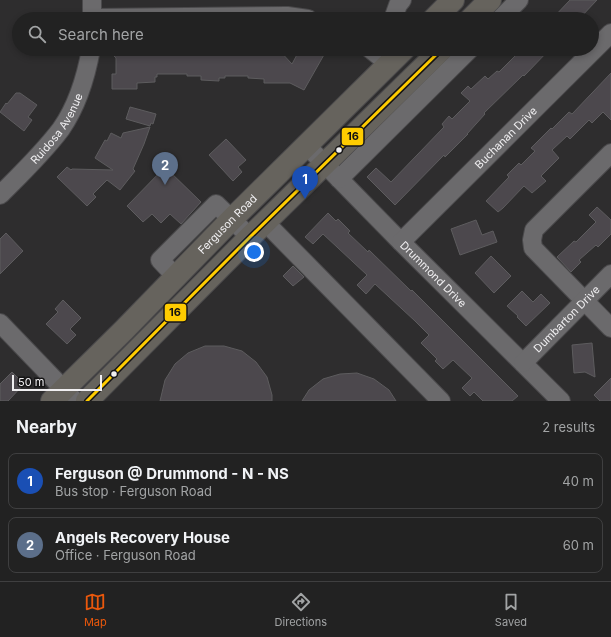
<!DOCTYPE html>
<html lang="en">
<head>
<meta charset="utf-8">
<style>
  :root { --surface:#222; --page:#2a2a2a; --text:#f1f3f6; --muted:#a2a4a5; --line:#3f3f40; --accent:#ea580c }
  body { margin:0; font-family:Inter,sans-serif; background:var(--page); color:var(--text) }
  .scale { position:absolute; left:12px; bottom:10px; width:90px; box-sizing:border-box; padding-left:4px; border:2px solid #f0eff1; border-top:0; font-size:11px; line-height:14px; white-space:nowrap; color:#f0eff1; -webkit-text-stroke:3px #161516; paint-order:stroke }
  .you { position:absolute; left:254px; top:252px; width:14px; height:14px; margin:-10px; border:3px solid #fff; border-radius:50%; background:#1a73e8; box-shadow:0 0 0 6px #1a73e833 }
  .badge { display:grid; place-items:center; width:26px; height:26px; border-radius:50%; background:var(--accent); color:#fff; font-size:13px; font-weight:700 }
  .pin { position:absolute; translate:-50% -33px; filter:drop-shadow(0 1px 2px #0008) }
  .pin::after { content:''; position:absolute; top:21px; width:14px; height:12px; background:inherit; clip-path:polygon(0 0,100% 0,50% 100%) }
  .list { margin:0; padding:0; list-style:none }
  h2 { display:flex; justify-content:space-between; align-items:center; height:52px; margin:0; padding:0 16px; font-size:17px }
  h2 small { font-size:13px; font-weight:400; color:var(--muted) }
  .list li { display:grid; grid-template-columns:26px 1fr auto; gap:12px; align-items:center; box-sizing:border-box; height:56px; margin:0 8px 8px; padding:0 8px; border:1px solid var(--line); border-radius:8px }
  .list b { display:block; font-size:15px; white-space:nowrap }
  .list p { margin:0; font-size:13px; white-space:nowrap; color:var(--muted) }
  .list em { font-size:13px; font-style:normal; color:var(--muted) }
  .icon { flex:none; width:22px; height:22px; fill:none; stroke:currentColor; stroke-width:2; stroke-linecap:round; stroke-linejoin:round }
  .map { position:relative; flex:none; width:611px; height:401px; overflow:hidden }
  .search { position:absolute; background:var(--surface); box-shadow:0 2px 6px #0003; left:12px; right:12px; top:12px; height:44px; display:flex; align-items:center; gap:10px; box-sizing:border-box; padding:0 14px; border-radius:22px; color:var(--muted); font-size:15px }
  .sheet { height:180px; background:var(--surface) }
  nav { display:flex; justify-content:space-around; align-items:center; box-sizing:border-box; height:56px; border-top:1px solid var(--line); background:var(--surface); font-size:11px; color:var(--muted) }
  nav a { display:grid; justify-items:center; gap:2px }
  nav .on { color:var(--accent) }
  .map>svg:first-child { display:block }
  .building { fill:#4c484d; stroke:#5d5c5e }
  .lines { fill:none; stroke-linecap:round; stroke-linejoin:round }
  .minor-casing { stroke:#4a494b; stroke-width:20 }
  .major-casing { stroke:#4a494b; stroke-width:24 }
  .minor { stroke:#6b6a6c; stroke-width:18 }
  .major { stroke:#66635d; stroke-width:22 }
  .bus-1-casing { stroke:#161516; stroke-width:6 }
  .bus-1 { stroke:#fc0; stroke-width:3 }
  .bus-dot { fill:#f0eff1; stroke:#161516; stroke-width:1.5 }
  .labels { text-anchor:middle; stroke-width:3; stroke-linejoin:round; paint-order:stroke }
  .street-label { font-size:11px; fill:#f0eff1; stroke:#161516 }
  .line-badge { stroke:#161516; stroke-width:1.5 }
  .pale-badge-label { font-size:11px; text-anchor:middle; font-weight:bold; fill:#111 }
</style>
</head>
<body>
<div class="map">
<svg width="611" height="401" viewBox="0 0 611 401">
  <rect width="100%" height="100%" fill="#2e2d2e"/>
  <path class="building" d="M570,0h27l-18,19h-27z
    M107,49l34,2v-2h85v2h18v-2h34l14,15 8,-15 9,4 2,-4h7l7,4 -21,37 -14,-7h-26v-4l-16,-1v-2h-23v2h-6v3l-18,-1v-4h-14v-2h-30v3h-2v5l-18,1v6h-25v-15h4v-16z
    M522,49h28l-26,27 -1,-1 -39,38 1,1 -18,20h1l-23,23 -1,-2 -49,50 -28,-28 9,-9 15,14 53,-55 -2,-3 7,-8 3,3 18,-18 -9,-8 7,-7 3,3 14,-13 3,3 9,-8 2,1z
    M611,73v47l-8,-8 -11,11 -3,-3 -19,19 -3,-3 -15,14 7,8 -18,18 5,5 -14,12 -8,-7 -21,22 -5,4 -12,-11 23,-24 -2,-2 12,-12 2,2 14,-14 -4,-3 20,-20 1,1 17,-17 3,2z
    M16,93h4l17,12 -9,12 4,3 -8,11 -24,-19 6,-9 1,1z
    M130,107l26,7 -3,10 -2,-1 -1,3 -24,-7z
    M150,127l-6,17 -11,25 2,2 -15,19 -13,-10 -14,14 3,3 -9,9 -30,-29 10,-10 4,3 1,-1 41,1 -18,-12 10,-18 2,1 4,-8 10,5 2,-5z
    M226,139l20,21 -8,7 4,5 -9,9 -24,-26z
    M165,167l36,35 -20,22 -11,-10 -9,9 -9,-9 -9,8 -16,-16z
    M597,207l14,13v14l-13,13 -2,-2 -17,15 2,2 -10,10 -14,-15 17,-16 2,1 20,-20 -7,-7z
    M328,213l8,8 2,-2 12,12 -2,2 20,19 1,-2 42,41 1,-1 106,106 -6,5h-29l-9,-9 -4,4 -8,-8 10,-10 -19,-18 -10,9 -8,-8 2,-2 -16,-16 8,-8 -14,-14 -40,-37 -9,10 -9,-9 10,-10 -44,-41 -10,10 -8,-7z
    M476,220l6,15 11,-4 4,11 -37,13 -9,-26z
    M6,233l17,18 -23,23v-35z
    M491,256l20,20 -17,17 -19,-20z
    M293,266l11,11 -11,9 -10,-10z
    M522,291l11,11 8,-8 9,9 -24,23 -9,-9 1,-1 -11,-10z
    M63,300l18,18 -11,11 6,6 -9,9 -21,-20 12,-12 -3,-3z
    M592,343l3,34 -10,-5 -11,1 -2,-28z
    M205,346h19l18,5 14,11 11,15 5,18v6h-112l5,-21 10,-16 13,-11z
    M12,372l12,12 -16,17h-8v-17z
    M357,373l17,6 15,11 7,11h-94l7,-11 14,-11 17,-5z
    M611,378v23h-11l-6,-6z"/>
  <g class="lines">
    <g class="minor-casing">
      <g id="minor">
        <path d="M92,18l195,-2 21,3"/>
        <path d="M92,19v-19"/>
        <path d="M393,19l5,-14 4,-5"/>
        <path d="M500,19l19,-19"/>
        <path d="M370,49l19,15"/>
        <path id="s1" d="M307,146l94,96 160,159"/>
        <path d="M611,153l-77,77 -2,10 1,8 78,80"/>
        <path d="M339,179l131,-130"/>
        <path id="s2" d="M0,195c21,-21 43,-42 61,-66 16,-23 25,-52 30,-80"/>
        <path d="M266,223l175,178"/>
        <path id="s3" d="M401,242l210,-209"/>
        <path d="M176,277l-16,-17 56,-56 34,33"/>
        <path d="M0,323l75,78"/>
        <path id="s4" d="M523,363l88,-89"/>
      </g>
    </g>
    <g class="major-casing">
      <g id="major">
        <path d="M434,19l19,-19"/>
        <path d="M471,19l19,-19"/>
        <path id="s5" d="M52,401l72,-71 108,-111 172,-170"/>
        <path d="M87,401l163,-164 192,-188"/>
      </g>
    </g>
    <use href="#minor" class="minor"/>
    <use href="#major" class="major"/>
    <g class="bus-1-casing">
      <path id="bus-1" d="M87,401l163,-164 192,-188"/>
    </g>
    <use href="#bus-1" class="bus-1"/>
  </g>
  <g class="bus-dot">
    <circle cx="339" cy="150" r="3.5"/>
    <circle cx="114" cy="374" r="3.5"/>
  </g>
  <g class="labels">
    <g class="street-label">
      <text dy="4" stroke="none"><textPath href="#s2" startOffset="88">Ruidosa Avenue</textPath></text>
      <text dy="4" stroke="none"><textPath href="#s3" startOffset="148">Buchanan Drive</textPath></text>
      <text dy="4" stroke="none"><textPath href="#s5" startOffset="249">Ferguson Road</textPath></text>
      <text dy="4" stroke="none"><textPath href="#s1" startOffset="180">Drummond Drive</textPath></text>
      <text dy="4" stroke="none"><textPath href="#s4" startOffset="62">Dumbarton Drive</textPath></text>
    </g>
  </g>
  <g class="line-badge">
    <rect x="341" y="127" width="23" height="19" rx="4" fill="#fc0"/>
    <rect x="164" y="303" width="23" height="19" rx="4" fill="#fc0"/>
  </g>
  <g class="pale-badge-label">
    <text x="353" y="140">16</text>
    <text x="175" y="316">16</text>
  </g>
</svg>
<div class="scale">50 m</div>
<div class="you"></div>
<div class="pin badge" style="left:305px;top:199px;background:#1a4fb4">1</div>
<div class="pin badge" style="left:165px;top:185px;background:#5c6f8a">2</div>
<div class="search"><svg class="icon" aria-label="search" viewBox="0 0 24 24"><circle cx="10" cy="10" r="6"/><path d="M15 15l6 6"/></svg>Search here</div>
</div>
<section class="sheet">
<h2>Nearby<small>2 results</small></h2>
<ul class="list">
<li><span class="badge" style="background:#1a4fb4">1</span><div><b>Ferguson @ Drummond - N - NS</b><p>Bus stop · Ferguson Road</p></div><em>40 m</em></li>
<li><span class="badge" style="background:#5c6f8a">2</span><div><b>Angels Recovery House</b><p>Office · Ferguson Road</p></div><em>60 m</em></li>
</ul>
</section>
<nav>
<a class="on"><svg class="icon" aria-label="map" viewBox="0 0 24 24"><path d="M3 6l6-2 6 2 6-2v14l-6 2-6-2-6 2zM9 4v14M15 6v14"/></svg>Map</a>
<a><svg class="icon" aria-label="directions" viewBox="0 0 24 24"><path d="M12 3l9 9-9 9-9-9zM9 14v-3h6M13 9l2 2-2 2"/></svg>Directions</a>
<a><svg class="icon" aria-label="saved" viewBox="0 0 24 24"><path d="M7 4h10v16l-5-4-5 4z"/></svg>Saved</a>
</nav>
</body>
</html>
